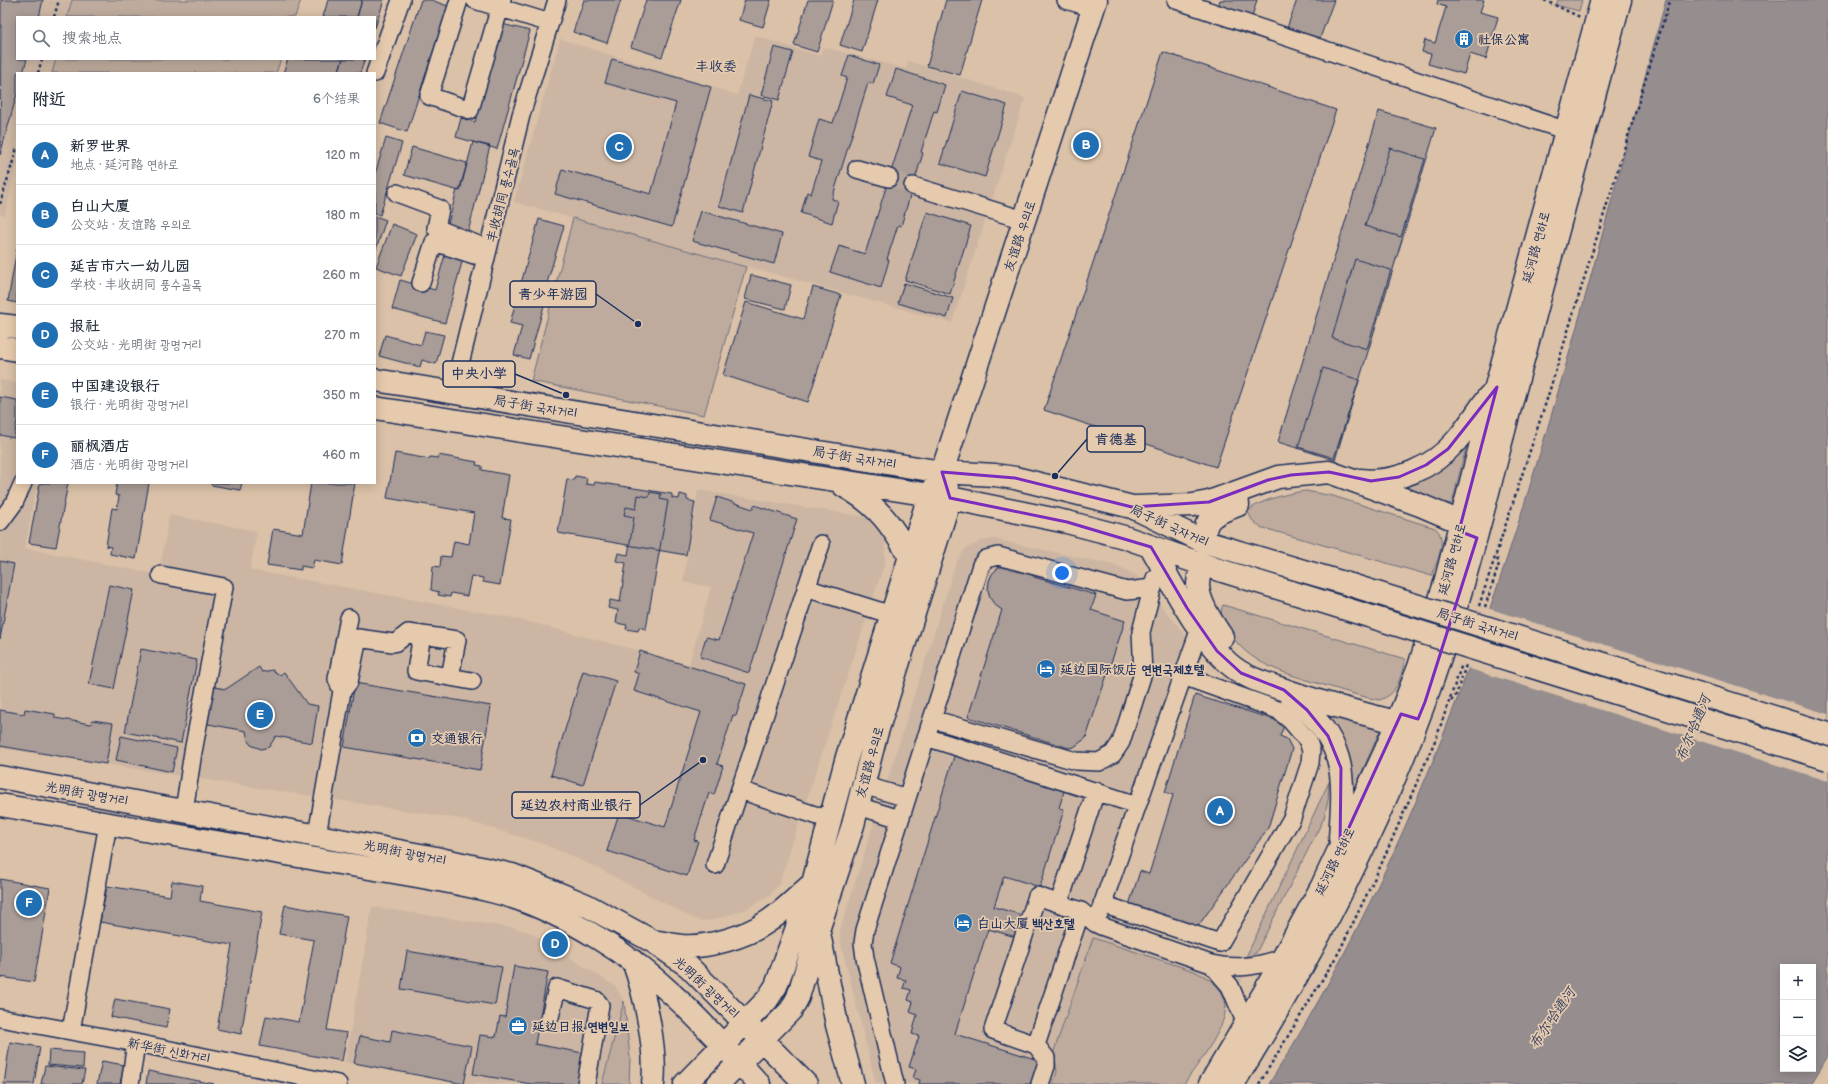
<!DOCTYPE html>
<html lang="zh">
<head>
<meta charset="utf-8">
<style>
  :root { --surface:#fff; --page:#f2f2f3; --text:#1f2937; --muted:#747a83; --line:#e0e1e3; --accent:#1f6fb2 }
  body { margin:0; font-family:"Balsamiq Sans","LXGW WenKai TC","Poor Story",sans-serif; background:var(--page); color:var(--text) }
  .controls { position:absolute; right:12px; bottom:12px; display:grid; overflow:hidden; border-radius:0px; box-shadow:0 2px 10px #0003 }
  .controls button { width:36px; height:36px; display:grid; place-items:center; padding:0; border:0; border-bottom:1px solid var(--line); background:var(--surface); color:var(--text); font:20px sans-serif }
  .you { position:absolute; left:1062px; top:573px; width:14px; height:14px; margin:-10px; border:3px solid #fff; border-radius:50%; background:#1a73e8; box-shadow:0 0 0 6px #1a73e833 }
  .badge { display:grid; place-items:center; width:26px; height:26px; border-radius:50%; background:var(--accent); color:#fff; font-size:13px; font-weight:700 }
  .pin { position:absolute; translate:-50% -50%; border:2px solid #fff; box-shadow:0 1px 4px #0006 }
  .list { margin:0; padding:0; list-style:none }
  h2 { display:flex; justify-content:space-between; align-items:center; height:52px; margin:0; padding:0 16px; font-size:17px }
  h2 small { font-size:13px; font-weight:400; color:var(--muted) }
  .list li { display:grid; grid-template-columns:26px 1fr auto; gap:12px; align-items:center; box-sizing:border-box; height:60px; padding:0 16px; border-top:1px solid var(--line) }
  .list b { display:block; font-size:15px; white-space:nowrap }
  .list p { margin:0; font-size:13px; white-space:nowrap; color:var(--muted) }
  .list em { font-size:13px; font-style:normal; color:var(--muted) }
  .icon { flex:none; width:22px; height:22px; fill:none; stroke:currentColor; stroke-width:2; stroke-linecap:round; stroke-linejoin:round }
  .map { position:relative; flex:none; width:1828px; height:1084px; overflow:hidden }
  .search { position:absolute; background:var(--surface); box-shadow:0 2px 10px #0003; left:16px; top:16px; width:360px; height:44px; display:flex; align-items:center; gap:10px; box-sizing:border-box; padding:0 14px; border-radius:0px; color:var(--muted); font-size:15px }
  .panel { position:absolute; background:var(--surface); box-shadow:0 2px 10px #0003; left:16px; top:72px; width:360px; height:412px; border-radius:0px }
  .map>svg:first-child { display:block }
  .built { fill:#ccb6a3 }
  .green { fill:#beab9d; stroke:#6c6d7e }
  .water { fill:#968d8e; stroke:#65677b; fill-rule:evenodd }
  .pier { fill:#dac1a8 }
  .building { fill:#aa9c96; stroke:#1b2f5e }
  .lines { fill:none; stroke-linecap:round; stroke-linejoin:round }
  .minor-tunnel { stroke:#b4a499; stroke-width:17; stroke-dasharray:17 8; stroke-linecap:butt }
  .minor-casing { stroke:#1b2f5e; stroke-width:20 }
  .major-casing { stroke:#1b2f5e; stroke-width:25 }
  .path { stroke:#1b2f5e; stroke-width:2.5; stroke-dasharray:3 3; stroke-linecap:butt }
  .minor { stroke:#e6caad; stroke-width:17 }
  .major { stroke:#e6caad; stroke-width:22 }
  .major-bridge-casing { stroke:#1b2f5e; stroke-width:25; stroke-linecap:butt }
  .major-bridge { stroke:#e6caad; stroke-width:22 }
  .marked { fill:none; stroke:#7b2cbf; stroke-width:3; stroke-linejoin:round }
  .labels { text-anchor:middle; stroke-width:3.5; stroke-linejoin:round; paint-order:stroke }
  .poi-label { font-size:13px; font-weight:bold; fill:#1b2f5e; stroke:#e6caad; text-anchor:start }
  .street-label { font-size:13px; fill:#1b2f5e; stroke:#e6caad }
  .neighbourhood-label { font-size:14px; fill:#1b2f5e; stroke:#e6caad }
  .water-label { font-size:14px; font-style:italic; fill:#2d3d65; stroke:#e6caad }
  .leader { fill:none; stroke:#1b2f5e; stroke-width:1.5 }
  .callout-dot { fill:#1b2f5e; stroke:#e6caad; stroke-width:1.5 }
  .callout { fill:#e6caad; stroke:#1b2f5e; stroke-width:1.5 }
  .callout-label { font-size:14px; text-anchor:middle; font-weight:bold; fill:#1b2f5e }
</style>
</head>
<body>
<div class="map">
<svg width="1828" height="1084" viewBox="0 0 1828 1084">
  <rect width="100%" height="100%" fill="#dac1a8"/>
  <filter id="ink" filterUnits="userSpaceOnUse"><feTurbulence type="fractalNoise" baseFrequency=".025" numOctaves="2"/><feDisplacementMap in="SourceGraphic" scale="8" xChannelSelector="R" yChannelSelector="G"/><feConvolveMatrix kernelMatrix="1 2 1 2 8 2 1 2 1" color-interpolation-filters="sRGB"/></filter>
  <g filter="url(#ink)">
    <path class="built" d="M0,0h301l-6,17h-278v42h264l-5,14h-259v90l-12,53 -5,-2z
      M755,36l65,20 3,-9 83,22 2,-8 117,37 -73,225 -438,-121 46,-163 177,56z
      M0,380l17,3v100h20l-12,65 134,27 10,-60 88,16 -7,39 264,48 175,46 22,-77 -28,-5 15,-92 168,27 11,7 8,15v23l-106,322 -8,10 -24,15 -34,11 -11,1 -10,-3 -98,-52 -53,-23 -81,-24 -460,-71z
      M994,539l124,27 10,5 9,5 49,60 -47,139 -35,147 129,41 15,-2 8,-8 -32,63 1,-8 -2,-14 -9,-11 -160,68 3,21 -4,12h-177l-35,-140 -1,-14 116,-367 9,-14 16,-8z
      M372,907l143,21 14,4 86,54 9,15 -22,83h-138l-119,-22z"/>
    <path class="green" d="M72,0h229l-6,17h-228z
      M1558,0h24l-3,11 -23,-6z
      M56,59h225l-5,14h-224z
      M573,218l173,49 -42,148 -173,-34z
      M1469,435l-17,69 -21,-4 -47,-15z
      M1306,491l27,5 102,32c14,11 1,34 -3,48l-172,-49 -8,-7 -4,-8c7,-11 45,-20 58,-21z
      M1223,605l182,54c-4,17 -7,36 -26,41 -17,-3 -35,-9 -52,-14 -38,-12 -80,-20 -100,-58 -4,-7 -8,-15 -4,-23z
      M1316,705l66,21 -31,71z
      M1329,782l-1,18 -4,18 -68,135 -10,4z
      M1093,938l101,33c12,6 27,14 31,29 6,24 -28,64 -41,84h-131l4,-12 -3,-21z
      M624,1001l6,56 -1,27h-27z"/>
    <path class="water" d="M1666,0h162v1056l-17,28h-542c207,-326 295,-715 397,-1084zM1783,967h30v102h-30z"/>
    <path class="pier" d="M1487,608l341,106v67l-361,-113z"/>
    <path class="building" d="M1,0h42l-4,17h-22v42h10l-4,14h-6v21l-17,61z
      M328,0h34l-5,17h-34z
      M362,0h22l-9,28v-11h-18z
      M421,0h10l17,6 -41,126 -27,-9z
      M584,0h37l-14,43 -34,-11z
      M646,0h35l-19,57 -31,-10z
      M745,0h26l-8,27 -24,-7z
      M808,0h25l-16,52 -23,-7z
      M854,0h24l-16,52 -22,-7z
      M946,0h36l-22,75 -33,-9z
      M1220,0h37l-5,17 -34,-10z
      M1297,0h37l-14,38 -33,-10z
      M1438,0h46l-4,12 18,5 -12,42 -16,-5 -6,20 -36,-10 3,-10 -9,-2 3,-12 10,3 11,-36 -9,-3z
      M502,24l28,7 -33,118 -41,-12 5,-19 14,4z
      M774,47l19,5 -14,48 -18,-5z
      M1163,52l173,58 -120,357 -172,-57z
      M849,55l30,10 -6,19 -5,-1 -36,116 6,2 -6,22 -31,-10 6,-21 4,2 10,-33 -13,-4 11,-38 14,4 14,-45 -5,-2z
      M288,59h55l-5,14h-55z
      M343,59h22l-5,14h-22z
      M612,59l99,28 -39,140 -117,-33 7,-25 89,25 25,-91 -71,-20z
      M896,69l49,16 -8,27 -3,-1 -13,41 2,1 -22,73 -3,-1 -11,34 2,1 -8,28 -51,-16 9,-26 26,8 47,-149 -25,-8z
      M962,91l45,14 -22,72 -45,-14z
      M749,95l24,6 -30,112 -24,-7z
      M1379,111l57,17 -101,332 -57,-18z
      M386,138l16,5 -22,72 -5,-2v-39z
      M473,142l17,4 -22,86 -21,-5 10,-37 3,1z
      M412,147l55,16 -8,28 -55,-16z
      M1390,148l35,11 -24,78 -36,-11z
      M701,211l81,23 -8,30 -82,-23z
      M927,212l44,14 -21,68 -45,-14z
      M375,216l11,4 -11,32z
      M539,219l25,7 -17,57 3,1 -21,75 -15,-4 8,-29 -12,-3z
      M392,224l25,10 -16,42 -25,-9z
      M17,249v54l-9,-2z
      M446,251l18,4 -19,68 -53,-14 8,-29 35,10z
      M1355,259l36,11 -24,79 -35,-11z
      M751,275l40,10 -6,24 -40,-10z
      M904,283l49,15 -6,20 -49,-15z
      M813,287l28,8 -33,107 -85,-27 23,-73 57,17z
      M425,331l19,4 -8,29 -14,-4 -2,7 -41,-11 6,-21 36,10z
      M1323,368l36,12 -25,78 -36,-11z
      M0,397l17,3v21l-3,17 -14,-3z
      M395,453l34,6 1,-2 8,1v-3l39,7 -1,3 6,1v4l27,5 -7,43 9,1 -11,66 -17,-3v-4l-12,-2 -4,20 -16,-3 -1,4 -12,-2 1,-3 -8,-2 2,-24 7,1 1,-11 10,1 3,-16 15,3 5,-31 -87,-15z
      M575,476l12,2 -1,6 8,1 1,-3 77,12v4l7,1 1,-5 7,2v4l8,2 -9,53 -128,-22 9,-54 7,1z
      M40,483h28l-12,64 -27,-4z
      M117,483h32l-13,76 -26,-5 1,-7 -5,-1 6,-38 5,1 2,-13 -4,-1z
      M211,483h31l-2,7 -29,-5z
      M311,483h44l-13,82 -28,-5 -2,8 -11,-2v4l-34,-5 6,-36 30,5z
      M650,492l11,2 -1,5 8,2 -22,128 -7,-2 -1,4 -12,-2 1,-4 -11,-2 2,-13 -10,-2 2,-8 10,2 6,-39 -10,-2 2,-8 10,2 6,-38 -10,-2 2,-8 10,2 2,-14 11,2z
      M717,497l36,12 1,-4 43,14 -48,154 -49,-16 6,-20 13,3 34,-107 -43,-13z
      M0,561l14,3 -14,75z
      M1006,564l23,5 5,8 62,18 -5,15 34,11 -39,117 -12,9 -5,1 -101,-31 34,-107 -7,-5 -5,-7 -2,-8 1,-9 3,-7 6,-6z
      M109,585l25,5 -20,99 -25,-5z
      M141,649l56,11 -16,83 -56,-11z
      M640,651l106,33 -10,32 -3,-1 -16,49 6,2 -9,29 -5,-2 -15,47 4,1 -11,35 -80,-25 12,-38 46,14 36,-115 -67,-21 5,-17 -5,-2z
      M259,667l3,5 10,-2 8,5 4,-3 23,32 11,2 -6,37 -36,-7 -7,11 -8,2 -10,-4 -3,-4 -2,-10 -43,-8 6,-37 17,3z
      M583,671l33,10 -33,104 -32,-10z
      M355,683l136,23 -11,64 -136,-23z
      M1195,695l90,28 -5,13 7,3 5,10 -24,79 -72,101 -68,-21 12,-37 9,3 24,-79 -8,-3z
      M25,709l30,5v4l36,6 1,-4 21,3 -7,41 -106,-18v-36l24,4z
      M121,736l56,12 -5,24 -56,-12z
      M955,753l110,35 -6,20 5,2 -24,77 -36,-11 -10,31 32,9 -7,22 -31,-9 -33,105 83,26 -7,24h-112l1,-4 -7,-2 3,-9 -7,-2 10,-31 -7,-2 5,-19 -7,-3 3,-10 -5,-2 3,-10 -8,-2 3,-8 -9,-2 3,-11 -10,-4z
      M0,879l50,9 -16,94 -34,-5z
      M172,881l30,5 -2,15 62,11 -21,122 -24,-5 15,-84 -132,-23 7,-36 63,10z
      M285,905l62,11 -20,114 20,3 -5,28 -82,-15 6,-30 33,6 15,-82 -35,-6z
      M407,951l95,16 -7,38 -94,-16z
      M514,966l34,6 -13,72 48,9 -5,31h-47l-58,-10 7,-39 16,2 4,-21 5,1z
      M115,999l55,10 -4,19 -55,-11z
      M392,1030l80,16 -8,38 -110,-21 6,-27 30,6z
      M10,1042l30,5 -6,37h-30z
      M49,1050l35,3 -1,15 -35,-3z
      M102,1061l22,4 -4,19h-23z
      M45,1066l40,4 -3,14h-41z
      M148,1071l66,13h-68z"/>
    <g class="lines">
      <path class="minor-tunnel" d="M889,178l24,8"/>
      <g class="minor-casing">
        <path id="minor" d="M459,0l-30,96 41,14 32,-110
          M475,0l75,23
          M1066,0l27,8
          M1176,0l391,131
          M375,73l26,-73
          M857,169l32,9
          M913,186l111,34
          M397,193l43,16 -4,19 52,21
          M421,283l13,-41 40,13
          M453,392l68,-277 36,-115
          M0,522l14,-19 9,-20
          M161,575l63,12 -31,165 -9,59
          M806,588l86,27
          M422,635l-6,36 56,10
          M342,691l-5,-12 12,-61
          M932,719l144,42 23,1 14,-8 8,-12 22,-69 -2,-41 14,-54
          M926,737l211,68
          M863,785l44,13
          M740,790l90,30
          M858,806l42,13
          M317,835l25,-144 7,-9 9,-44 35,5 4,-1 11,-9 49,7 -7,37
          M715,865l106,-321
          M1059,903l37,-112
          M1102,904l118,39 72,-125 18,-55 1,-12 -3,-10 -17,-20 -13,-11 -95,-34
          M1099,914l101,-286
          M1211,964l19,22 16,38
          M550,1017l7,-29 39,12 4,5 -14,79
          M0,1018l136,25 202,41
          M71,1031l37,-207
          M1036,1045l-43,-15 44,-134 44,15 14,12 6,3 110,38c26,6 47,2 72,-6
          M130,1084l6,-41
          M895,1084l-30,-126 -2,-15 2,-13 116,-365 5,-6 12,-3 129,35 26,-3
          M1040,1084l6,-18v-8l-10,-13 45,-134"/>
      </g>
      <g class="major-casing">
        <path id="major" d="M0,325l17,2
          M0,347l17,3
          M375,380l567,92 53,3 20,3 117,29 73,35 146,43
          M375,408l575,90 117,24 57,15 89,31 130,40
          M1360,480c35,4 73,-12 96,-39 12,-14 22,-30 33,-45
          M844,486c34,19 47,38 66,71
          M1136,507l57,-2 16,-3 69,-25 51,-5 91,33 54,23
          M1205,542c-3,-26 12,-29 33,-37
          M1151,547c22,38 45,86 77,116 17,15 36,20 57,27 41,15 84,25 126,36
          M1202,564c-2,7 -4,15 -4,22 1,17 14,36 24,51
          M1290,695c56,47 55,74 50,143
          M0,777l431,80 81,18 33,13 41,17 68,37 34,24 118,118
          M0,805c103,18 207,36 310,53 60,11 126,19 185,34 36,9 72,27 103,46 65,39 110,91 161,146
          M819,933l18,92 16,59
          M657,942c8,1 16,3 25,4 25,2 64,-9 85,-24 16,-10 30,-25 45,-38
          M633,961c12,32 24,90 20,123
          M685,1084l82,-84 9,-14 37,-103 34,-126 82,-261 13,-24 154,-472
          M718,1084l73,-74 7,-13 20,-67 35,-105 23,-90 74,-237 -4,-13
          M1210,1084l55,-93 57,-105 63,-134 34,-85 26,-84 44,-171 113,-412
          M1233,1084c75,-120 141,-245 190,-378 37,-99 61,-200 88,-302 36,-135 73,-269 109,-404"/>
      </g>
      <path class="path" d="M1544,0l36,17
        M54,17l5,-17
        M38,73l4,-14
        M0,204l17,-56
        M1479,606l68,-207 123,-399
        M1485,607l14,-43 -3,-9
        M1451,701l5,-6 10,-30
        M1259,1084l80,-132 42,-87 56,-129 25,-72"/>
      <use href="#minor" class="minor"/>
      <use href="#major" class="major"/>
      <g class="major-bridge-casing">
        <path id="major-bridge" d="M1351,585l477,149
          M1343,608l485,151"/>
      </g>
      <use href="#major-bridge" class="major-bridge"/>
    </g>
  </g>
  <path class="marked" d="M1497,387l-38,144 18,7 -52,164 -7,17 -17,-5 -61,133 1,-79 -13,-32 -21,-26 -23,-20 -43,-17 -24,-22 -30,-43 -36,-61 -84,-25 -117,-24 -8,-26 73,6 117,29 77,-5 59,-22 23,-5 38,-3 42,9 28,-4 27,-12 22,-16z"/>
  <defs>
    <g id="building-disc" transform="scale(1)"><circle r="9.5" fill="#1f6fb2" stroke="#e6caad"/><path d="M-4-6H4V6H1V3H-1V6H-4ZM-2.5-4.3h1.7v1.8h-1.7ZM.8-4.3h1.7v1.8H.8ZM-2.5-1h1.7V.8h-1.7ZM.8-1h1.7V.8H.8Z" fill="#fff"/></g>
    <g id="hotel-disc" transform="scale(1)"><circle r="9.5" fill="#1f6fb2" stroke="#e6caad"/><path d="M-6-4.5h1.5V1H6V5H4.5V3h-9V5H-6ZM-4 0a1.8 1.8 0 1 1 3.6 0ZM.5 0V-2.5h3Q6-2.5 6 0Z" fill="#fff"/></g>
    <g id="bank-disc" transform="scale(1)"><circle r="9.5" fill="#1f6fb2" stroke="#e6caad"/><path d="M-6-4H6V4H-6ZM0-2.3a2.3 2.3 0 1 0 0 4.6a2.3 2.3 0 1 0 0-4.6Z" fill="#fff"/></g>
    <g id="office-disc" transform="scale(1)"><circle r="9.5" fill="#1f6fb2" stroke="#e6caad"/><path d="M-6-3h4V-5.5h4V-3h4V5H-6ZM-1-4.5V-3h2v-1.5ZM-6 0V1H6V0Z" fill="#fff"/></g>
  </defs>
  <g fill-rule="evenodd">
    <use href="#building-disc" x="1464" y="39"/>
    <use href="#hotel-disc" x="1046" y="669"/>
    <use href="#bank-disc" x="417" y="738"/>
    <use href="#hotel-disc" x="963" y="923"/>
    <use href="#office-disc" x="518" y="1026"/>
  </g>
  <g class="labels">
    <g class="poi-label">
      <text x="1478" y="44">社保公寓</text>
      <text x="1060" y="674">延边国际饭店 연변국제호텔</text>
      <text x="431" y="743">交通银行</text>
      <text x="977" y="928">白山大厦 백산호텔</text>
      <text x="532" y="1031">延边日报 연변일보</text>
    </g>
    <g class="street-label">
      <text transform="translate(502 195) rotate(-76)" y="5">丰收胡同 풍수골목</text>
      <text transform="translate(1019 236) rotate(-72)" y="5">友谊路 우의로</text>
      <text transform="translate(1535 247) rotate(-75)" y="5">延河路 연하로</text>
      <text transform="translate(536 406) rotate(9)" y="5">局子街 국자거리</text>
      <text transform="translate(855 457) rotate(9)" y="5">局子街 국자거리</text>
      <text transform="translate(1170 525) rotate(24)" y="5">局子街 국자거리</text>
      <text transform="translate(1451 559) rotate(-75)" y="5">延河路 연하로</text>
      <text transform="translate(1478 624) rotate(17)" y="5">局子街 국자거리</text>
      <text transform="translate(869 762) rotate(-75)" y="5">友谊路 우의로</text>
      <text transform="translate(87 793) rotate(10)" y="5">光明街 광명거리</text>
      <text transform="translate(405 852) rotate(11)" y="5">光明街 광명거리</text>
      <text transform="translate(1334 861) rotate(-64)" y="5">延河路 연하로</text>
      <text transform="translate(707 987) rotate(43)" y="5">光明街 광명거리</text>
      <text transform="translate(169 1050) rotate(11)" y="5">新华街 신화거리</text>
    </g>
    <g class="neighbourhood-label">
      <text x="716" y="71">丰收委</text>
    </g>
    <g class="water-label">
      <text transform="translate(1693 728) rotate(-68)" y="5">布尔哈通河</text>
      <text transform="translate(1552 1018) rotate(-56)" y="5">布尔哈通河</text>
    </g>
  </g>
  <path class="leader" d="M638 324L596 294M566 395L515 374M1055 476L1087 439M703 760L640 805"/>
  <g class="callout-dot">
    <circle cx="638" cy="324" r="4"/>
    <circle cx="566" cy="395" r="4"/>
    <circle cx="1055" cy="476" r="4"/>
    <circle cx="703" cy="760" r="4"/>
  </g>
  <g class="callout">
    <rect x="510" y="281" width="86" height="26" rx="4"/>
    <rect x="443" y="361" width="72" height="26" rx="4"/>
    <rect x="1087" y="426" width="58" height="26" rx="4"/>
    <rect x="512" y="792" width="128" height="26" rx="4"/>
  </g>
  <g class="callout-label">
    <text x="553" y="299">青少年游园</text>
    <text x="479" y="378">中央小学</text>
    <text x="1116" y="444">肯德基</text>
    <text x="576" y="810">延边农村商业银行</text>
  </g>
</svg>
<div class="controls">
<button>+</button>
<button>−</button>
<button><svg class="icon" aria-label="layers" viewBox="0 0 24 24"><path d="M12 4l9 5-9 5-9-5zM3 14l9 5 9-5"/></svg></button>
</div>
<div class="you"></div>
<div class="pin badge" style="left:1220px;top:811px">A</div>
<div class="pin badge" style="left:1086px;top:145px">B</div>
<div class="pin badge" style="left:619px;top:147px">C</div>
<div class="pin badge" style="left:555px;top:944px">D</div>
<div class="pin badge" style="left:260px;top:715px">E</div>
<div class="pin badge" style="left:29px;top:903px">F</div>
<div class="search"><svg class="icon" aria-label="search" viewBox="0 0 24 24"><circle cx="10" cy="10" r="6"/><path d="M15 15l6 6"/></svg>搜索地点</div>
<section class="panel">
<h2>附近<small>6个结果</small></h2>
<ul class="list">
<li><span class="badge">A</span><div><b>新罗世界</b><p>地点 · 延河路 연하로</p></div><em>120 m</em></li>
<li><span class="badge">B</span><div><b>白山大厦</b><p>公交站 · 友谊路 우의로</p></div><em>180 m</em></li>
<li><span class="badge">C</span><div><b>延吉市六一幼儿园</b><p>学校 · 丰收胡同 풍수골목</p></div><em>260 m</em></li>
<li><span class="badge">D</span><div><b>报社</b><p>公交站 · 光明街 광명거리</p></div><em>270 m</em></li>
<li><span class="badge">E</span><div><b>中国建设银行</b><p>银行 · 光明街 광명거리</p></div><em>350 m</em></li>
<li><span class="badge">F</span><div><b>丽枫酒店</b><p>酒店 · 光明街 광명거리</p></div><em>460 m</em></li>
</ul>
</section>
</div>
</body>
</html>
